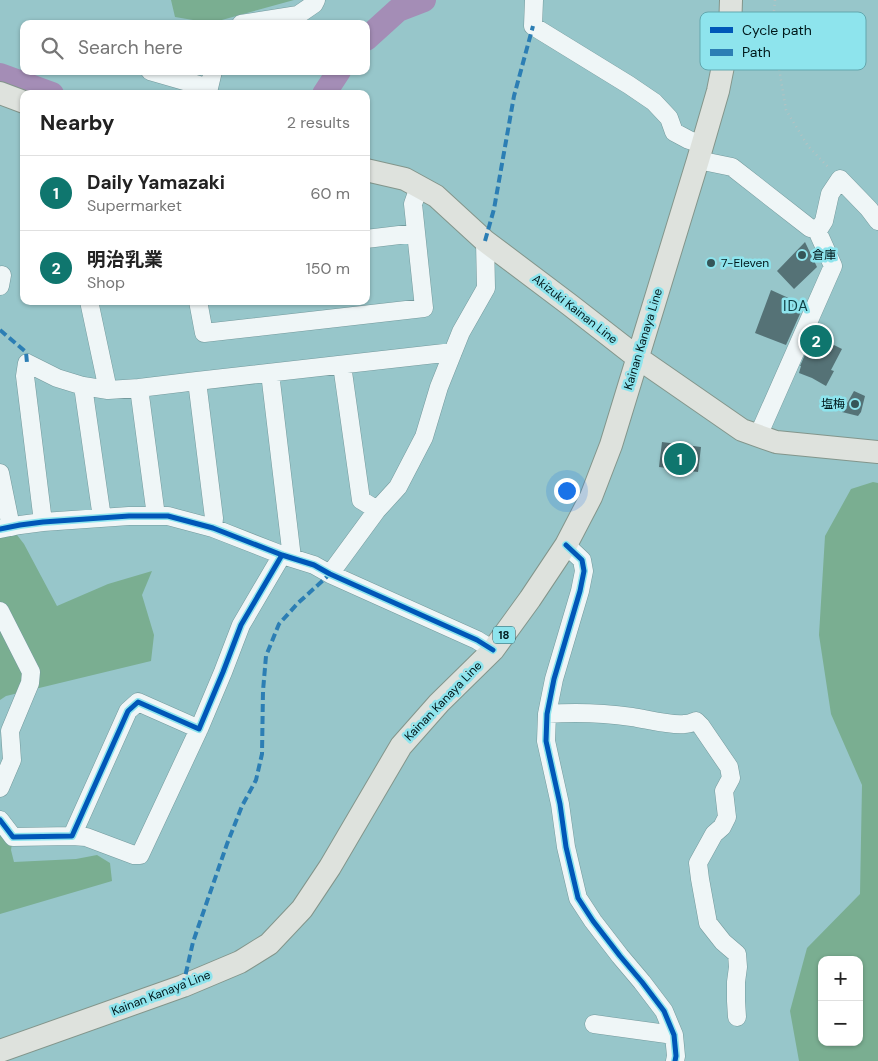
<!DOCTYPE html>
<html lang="en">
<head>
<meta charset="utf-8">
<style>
  :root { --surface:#fff; --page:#f6f6f6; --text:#222; --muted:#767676; --line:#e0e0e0; --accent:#0f766e }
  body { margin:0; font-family:"DM Sans","Noto Sans JP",sans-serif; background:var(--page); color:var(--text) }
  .controls { position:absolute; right:15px; bottom:15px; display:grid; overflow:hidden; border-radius:10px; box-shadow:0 1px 4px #0004 }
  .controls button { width:45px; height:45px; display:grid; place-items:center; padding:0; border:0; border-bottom:1px solid var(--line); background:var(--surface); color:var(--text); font:25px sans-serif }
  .you { position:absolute; left:566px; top:490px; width:18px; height:18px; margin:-12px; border:4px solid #fff; border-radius:50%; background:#1a73e8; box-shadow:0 0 0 8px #1a73e833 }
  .badge { display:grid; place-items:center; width:32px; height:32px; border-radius:50%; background:var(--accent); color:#fff; font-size:16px; font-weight:700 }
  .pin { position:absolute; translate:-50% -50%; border:2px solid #fff; box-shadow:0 1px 5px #0006 }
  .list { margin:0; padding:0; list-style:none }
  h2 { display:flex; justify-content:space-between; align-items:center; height:65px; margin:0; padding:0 20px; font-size:21px }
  h2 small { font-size:16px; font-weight:400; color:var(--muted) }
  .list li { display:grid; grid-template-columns:32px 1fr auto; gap:15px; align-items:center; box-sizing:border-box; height:75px; padding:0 20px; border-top:1px solid var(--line) }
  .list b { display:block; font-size:19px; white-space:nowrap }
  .list p { margin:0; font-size:16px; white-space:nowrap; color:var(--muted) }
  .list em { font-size:16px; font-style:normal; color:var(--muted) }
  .icon { flex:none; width:28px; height:28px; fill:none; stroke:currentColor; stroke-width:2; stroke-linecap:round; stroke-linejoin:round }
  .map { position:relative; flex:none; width:878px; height:1061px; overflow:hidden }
  .search { position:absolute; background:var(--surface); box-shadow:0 1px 4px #0004; left:20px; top:20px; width:350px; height:55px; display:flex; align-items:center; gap:12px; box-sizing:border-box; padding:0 18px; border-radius:10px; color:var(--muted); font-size:19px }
  .panel { position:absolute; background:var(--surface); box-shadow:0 1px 4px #0004; left:20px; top:90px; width:350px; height:215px; border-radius:10px }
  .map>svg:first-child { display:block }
  .forest { fill:#7aae91; fill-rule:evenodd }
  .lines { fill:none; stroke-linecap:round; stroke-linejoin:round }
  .river { stroke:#a48db6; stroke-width:24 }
  .building { fill:#557276 }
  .minor-casing { stroke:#749a9d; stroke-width:19 }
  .major-casing { stroke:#83958b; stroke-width:24 }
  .path { stroke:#b5c3c3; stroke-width:2.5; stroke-dasharray:1 4; stroke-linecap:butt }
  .minor { stroke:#eff6f7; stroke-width:18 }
  .major { stroke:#dee2dd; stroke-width:22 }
  .quiet { stroke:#2c7eb4; stroke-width:4; stroke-dasharray:8 4; stroke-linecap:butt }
  .cycleway-casing { stroke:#8ee4ed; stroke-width:8 }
  .cycleway { stroke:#0057b8; stroke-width:5 }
  .poi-dot { fill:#355558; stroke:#8ee4ed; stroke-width:2 }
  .labels { text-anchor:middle; stroke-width:5; stroke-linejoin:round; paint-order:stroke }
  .shield { fill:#8ee4ed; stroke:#2b555a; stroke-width:1 }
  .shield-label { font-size:11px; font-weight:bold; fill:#00181b }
  .poi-label { font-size:12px; fill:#00181b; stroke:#8ee4ed; text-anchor:start }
  .street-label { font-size:12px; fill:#00181b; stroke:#8ee4ed }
  .quarter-label { font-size:15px; letter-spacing:1px; fill:#0f3f44; stroke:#8ee4ed }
  .key { fill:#8ee4ed; stroke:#63a7ae; stroke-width:1 }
  .key-label { font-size:14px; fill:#00181b }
</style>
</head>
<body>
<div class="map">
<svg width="878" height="1061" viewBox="0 0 878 1061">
  <rect width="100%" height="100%" fill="#97c6ca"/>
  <path class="forest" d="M171,0h123l-83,23 -36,-6z
    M873,482l5,1v578h-79l-9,-50 17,-63 53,-54 2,-109 -31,-71 -12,-79 6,-99 26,-47zM822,960h37v82h-37z
    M0,513l24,31 33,62 51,-22 44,-13 -10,24 12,40 -3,26 -145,35 -6,4z
    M0,824l13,13 -2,13 3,12 62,-3 21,-4 13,8 2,18 -112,33z"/>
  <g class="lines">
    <path class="river" d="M366,39l32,-29 26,-10
      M0,75l52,19
      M324,94l15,-23"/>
  </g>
  <path class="building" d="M805,242l12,25 -23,22 -17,-18z
    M771,290l33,15 -18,40 -31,-12z
    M815,332l13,5 -2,4 16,8 -11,21 3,1 -8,15 -14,-8 -13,-5 2,-7h-1z
    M854,391l11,5 -4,16 -3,4 -16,-4z
    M662,442l39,5 -3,25 -39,-5z"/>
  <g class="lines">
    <g class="minor-casing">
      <path id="minor" d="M534,0l-1,26 96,59 25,17 15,16 5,14 15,8 13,4
        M241,24l57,-9 16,-11 2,-4
        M150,71l59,17 4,-17
        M698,160l34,7 78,61 9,1 5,-8 6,-27 10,-15 29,30 9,12
        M366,239l50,-6
        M0,286l2,-11
        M89,301l19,89
        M198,301l6,32 220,-25 -11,-104 6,-17
        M342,365l19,135 16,10
        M270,373l22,185
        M197,381l256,-29
        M83,386l25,4 31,-2 17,128
        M139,388l58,-7 17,137 -1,10
        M758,436l75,-170 -17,-38
        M0,473l11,54
        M43,522l-18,-146 2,-13 30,15 26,8 19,132
        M0,529l20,-4 23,-3 86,-6h39l45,12 69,27 32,10 16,9 147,66 16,10
        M566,545l16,15 2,11 -4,20 -26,88 -7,35 -1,27 14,63 6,43 12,51 15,23 27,35 22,26 22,29 10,24 2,21 -1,5
        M330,574l47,-64 21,-23 26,-50 15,-50 22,-55 25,-44 -1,-47
        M0,611l31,61 -1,11 -20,48 2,29 -12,28
        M547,714c28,-2 57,-1 85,3 14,2 39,9 53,7 4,0 8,-2 11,-3l5,5 28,41 2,11 -7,13 3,26 -5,10 -8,7 -16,29 2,16 8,44 15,19 14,12 1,13 -2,15v19l1,16
        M0,820l13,17 59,-1 56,-125 10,-9 61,27 24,-57 18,-47 41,-70
        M72,836l14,1 48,18h6l59,-126
        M594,1024l80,11"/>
    </g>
    <g class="major-casing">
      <path id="major" d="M0,93l24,9
        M366,170l39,9 31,17 49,45 85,64 68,53 104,72 34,12 102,10
        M0,1051l183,-65 57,-24 29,-18 33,-35 28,-42 71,-121 38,-43 54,-53 37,-51 36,-54 25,-48 20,-52 87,-285 20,-69 12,-60 1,-31"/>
    </g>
    <path class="path" d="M775,0l-1,10 4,52 8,48 22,36 22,23"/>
    <use href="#minor" class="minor"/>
    <use href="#major" class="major"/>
    <path class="quiet" d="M485,241l9,-32 20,-113 19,-70
      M0,330l26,22 1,11
      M183,986l10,-44 34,-98 15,-38 14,-26 6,-26 1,-63 3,-35 13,-32 19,-21 32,-29"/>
    <g class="cycleway-casing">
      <path id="cycleway" d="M0,529l20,-4 23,-3 86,-6h39l45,12 69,27 32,10 16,9 147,66 16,10
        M566,545l16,15 2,11 -4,20 -26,88 -7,35 -1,27 14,63 6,43 12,51 15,23 27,35 22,26 22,29 10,24 2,21 -1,5
        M0,820l13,17 59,-1 56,-125 10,-9 61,27 24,-57 18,-47 41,-70"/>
    </g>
    <use href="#cycleway" class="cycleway"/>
  </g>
  <g class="poi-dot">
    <circle cx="802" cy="255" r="5"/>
    <circle cx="711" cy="263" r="5"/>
    <circle cx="855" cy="404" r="5"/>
  </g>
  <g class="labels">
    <rect class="shield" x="493" y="626.5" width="22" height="17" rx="4"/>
    <g class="shield-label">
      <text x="504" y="639">18</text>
    </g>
    <g class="poi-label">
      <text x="812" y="259">倉庫</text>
      <text x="721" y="267">7-Eleven</text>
      <text x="845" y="408" text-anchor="end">塩梅</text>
    </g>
    <g class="street-label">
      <text transform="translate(575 309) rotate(38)" y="4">Akizuki Kainan Line</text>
      <text transform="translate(643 339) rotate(-73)" y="4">Kainan Kanaya Line</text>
      <text transform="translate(443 701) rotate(-46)" y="4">Kainan Kanaya Line</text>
      <text transform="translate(161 993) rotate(-21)" y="4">Kainan Kanaya Line</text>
    </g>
    <g class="quarter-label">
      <text x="796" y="311">IDA</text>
    </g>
  </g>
  <rect x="700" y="12" width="166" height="58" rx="8" class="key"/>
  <rect x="710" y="27" width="23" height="6" fill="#0057b8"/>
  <rect x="710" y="49" width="23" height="7" fill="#2c7eb4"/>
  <g class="key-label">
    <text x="742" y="35">Cycle path</text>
    <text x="742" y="57">Path</text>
  </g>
</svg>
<div class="controls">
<button>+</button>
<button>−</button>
</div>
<div class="you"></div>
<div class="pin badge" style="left:680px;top:459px">1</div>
<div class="pin badge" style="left:816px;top:341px">2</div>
<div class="search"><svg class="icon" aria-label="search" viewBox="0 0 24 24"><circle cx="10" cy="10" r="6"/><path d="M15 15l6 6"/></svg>Search here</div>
<section class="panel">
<h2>Nearby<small>2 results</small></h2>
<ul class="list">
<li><span class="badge">1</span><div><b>Daily Yamazaki</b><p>Supermarket</p></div><em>60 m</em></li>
<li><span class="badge">2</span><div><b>明治乳業</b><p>Shop</p></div><em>150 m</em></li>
</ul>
</section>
</div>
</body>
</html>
